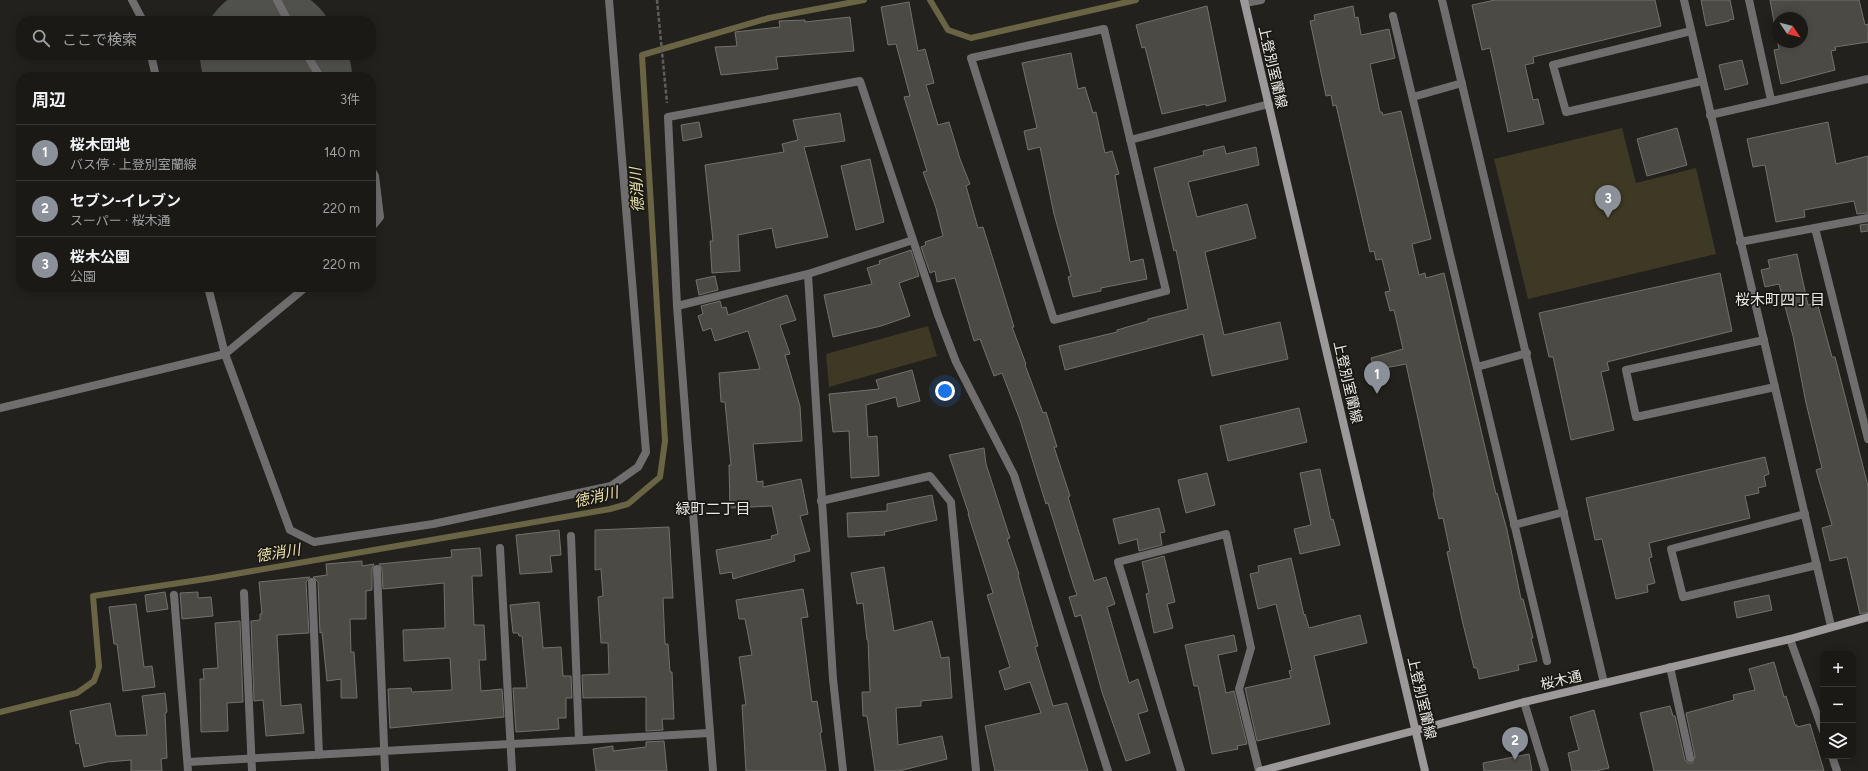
<!DOCTYPE html>
<html lang="ja">
<head>
<meta charset="utf-8">
<style>
  :root { --surface:#1a1916; --page:#23221f; --text:#f1f3f6; --muted:#9fa0a1; --line:#383835; --accent:#8c9099 }
  body { margin:0; font-family:Figtree,"Noto Sans JP",sans-serif; background:var(--page); color:var(--text) }
  .controls { position:absolute; right:12px; bottom:12px; display:grid; overflow:hidden; border-radius:8px; box-shadow:0 2px 10px #0003 }
  .controls button { width:36px; height:36px; display:grid; place-items:center; padding:0; border:0; border-bottom:1px solid var(--line); background:var(--surface); color:var(--text); font:20px sans-serif }
  .compass { position:absolute; left:1772px; top:12px; width:36px; height:36px; border-radius:50%; background:var(--surface); box-shadow:0 2px 10px #0003; rotate:125deg }
  .you { position:absolute; left:945px; top:391px; width:14px; height:14px; margin:-10px; border:3px solid #fff; border-radius:50%; background:#1a73e8; box-shadow:0 0 0 6px #1a73e833 }
  .badge { display:grid; place-items:center; width:26px; height:26px; border-radius:50%; background:var(--accent); color:#fff; font-size:13px; font-weight:700 }
  .pin { position:absolute; translate:-50% -33px; filter:drop-shadow(0 1px 2px #0008) }
  .pin::after { content:''; position:absolute; top:21px; width:14px; height:12px; background:inherit; clip-path:polygon(0 0,100% 0,50% 100%) }
  .list { margin:0; padding:0; list-style:none }
  h2 { display:flex; justify-content:space-between; align-items:center; height:52px; margin:0; padding:0 16px; font-size:17px }
  h2 small { font-size:13px; font-weight:400; color:var(--muted) }
  .list li { display:grid; grid-template-columns:26px 1fr auto; gap:12px; align-items:center; box-sizing:border-box; height:56px; padding:0 16px; border-top:1px solid var(--line) }
  .list b { display:block; font-size:15px; white-space:nowrap }
  .list p { margin:0; font-size:13px; white-space:nowrap; color:var(--muted) }
  .list em { font-size:13px; font-style:normal; color:var(--muted) }
  .icon { flex:none; width:22px; height:22px; fill:none; stroke:currentColor; stroke-width:2; stroke-linecap:round; stroke-linejoin:round }
  .map { position:relative; flex:none; width:1868px; height:771px; overflow:hidden }
  .search { position:absolute; background:var(--surface); box-shadow:0 2px 10px #0003; left:16px; top:16px; width:360px; height:44px; display:flex; align-items:center; gap:10px; box-sizing:border-box; padding:0 14px; border-radius:16px; color:var(--muted); font-size:15px }
  .panel { position:absolute; background:var(--surface); box-shadow:0 2px 10px #0003; left:16px; top:72px; width:360px; height:220px; border-radius:16px }
  .map>svg:first-child { display:block }
  .green { fill:#3d3924 }
  .lines { fill:none; stroke-linecap:round; stroke-linejoin:round }
  .stream { stroke:#696444; stroke-width:6 }
  .runway { stroke:#50504c; stroke-width:138 }
  .building { fill:#4b4a45; stroke:#72716b; fill-rule:evenodd }
  .path { stroke:#5f5e5b; stroke-width:2.5; stroke-dasharray:4 2; stroke-linecap:butt }
  .lane { stroke:#706d6f; stroke-width:8 }
  .street { stroke:#706d6f; stroke-width:8 }
  .secondary { stroke:#9d999b; stroke-width:8 }
  .labels { text-anchor:middle; stroke-width:3.5; stroke-linejoin:round; paint-order:stroke }
  .street-label { font-size:14px; fill:#e9e8e5; stroke:#191814 }
  .water-label { font-size:15px; font-style:italic; fill:#ece2a7; stroke:#191814 }
  .neighbourhood-label { font-size:15px; fill:#e9e8e5; stroke:#191814 }
</style>
</head>
<body>
<div class="map">
<svg width="1868" height="771" viewBox="0 0 1868 771">
  <rect width="100%" height="100%" fill="#22211d"/>
  <path class="green" d="M1622,128l14,55 60,-15 20,86 -188,45 -34,-140z
    M928,326l9,30 -108,31 -3,-33z"/>
  <g class="lines">
    <path class="stream" d="M930,0l18,30 23,8 165,-38
      M0,712l77,-19 17,-12 5,-14 -6,-71 119,-18 398,-69 18,-5 32,-27 5,-36 -23,-386 127,-37 95,-18"/>
    <path class="runway" d="M269,55l14,22"/>
  </g>
  <path class="building" d="M1495,0h160l6,26 -128,31 1,6 -9,2 8,35 5,-1 6,25 -36,8 -18,-84 -8,2 -10,-45z
    M1701,0h29l4,19 -5,1v1l-23,5z
    M1770,0h89l6,25 3,-1v18l-33,5 1,3 -5,1 4,19 -54,14 -7,-34 5,-1zM1778,18h24v24h-24z
    M909,2l9,49 7,-2 9,34 -8,2 12,40 11,-3 11,37 10,25 -4,2 12,42 5,-1 31,100h-2l14,37 -1,1 18,48 3,-1 11,35h-3l16,49 -2,1 26,84 12,-4 9,27 -8,3 22,76 9,-4 10,32 -10,3 12,39 -24,8 -24,-69 -21,-77 -6,2 -6,-20 8,-2 -3,-8 -26,-84 -2,1 -26,-84 -18,-47 -8,3 -14,-37 -6,2 -19,-63 -18,4 -2,-11 -5,2 -9,-26 5,-2 -1,-3 18,-6 -7,-28 -13,-36 4,-1 -23,-74 6,-1 -14,-52 -8,1 -7,-38z
    M1207,6l19,95 -20,5v-2l-44,10 -17,-67 -3,1 -6,-23z
    M1353,6l2,12 3,-1 3,18 28,-6 6,29 -25,6 10,48h2l1,3 18,-4 30,128 -19,5 7,31 6,-2 1,5 18,-5 52,221 1,-1 10,37 14,69h2l10,39h-2l6,23 -19,4 1,5 -40,9 -2,-11h-3l-11,-44 -16,-72 3,-1 -7,-33 -4,1 -6,-26 1,-1 -28,-128 -32,6 -3,-12 32,-9 -9,-39 -4,1 -5,-19 5,-1 -8,-32 -6,1 -2,-9 -4,1 -34,-147 -3,1 -2,-11 -5,1 -16,-75 5,-1 -1,-5z
    M850,17l4,34 -78,6 2,12 -57,6 -6,-28 22,-1 -2,-14 45,-5 -1,-6 26,-1v2z
    M1071,53l7,36 7,-2 8,26 3,-1 9,41 7,-2 7,23 -4,1 15,87 13,-3 4,20 -46,9v3l-28,6 -5,-20 3,-1 -17,-62 -14,-67 -12,3 -4,-19 13,-3 -15,-65z
    M1742,60l6,24 -23,6 -6,-25z
    M840,113l5,28 -41,6 24,90 -52,11 -4,-20 -34,7 2,36 -28,2 -2,-32h3l-8,-76 79,-13 -2,-8 16,-4 -5,-20z
    M699,122l3,15 -19,4 -2,-16z
    M1828,122l8,42 32,-8v57l-11,1 -3,-13 -50,9 1,7 -29,5 -11,-57 -12,2 -6,-28z
    M1677,128l10,37 -40,11 -10,-37z
    M1224,146l2,8 30,-7 3,18 -71,17 9,35 50,-13 9,34 -51,14 19,83 56,-13 8,37 -76,17 -9,-42 -138,36 -6,-24 58,-14v-2l31,-9v-2l40,-10 -12,-59 -2,1 -20,-83 50,-13 -1,-4z
    M870,159l14,63 -28,8 -15,-64z
    M1868,224v7l-7,1 -1,-7z
    M911,250l8,26 -20,7 11,33 -29,10 -48,11 -9,-42 48,-11 -5,-16 13,-4 -1,-3z
    M1797,254l11,51 9,-3 15,55h3l33,129v126l-8,2 -13,-57 -17,4 -8,-33 10,-3 -16,-55 6,-2 -16,-65 -13,-67 -14,-52 -14,3 -4,-17 9,-2 -2,-8z
    M1720,273l12,58 -125,31 2,8 -8,2 13,58 -43,10 -18,-83h-4l-10,-44z
    M715,276l3,14 -19,5 -3,-15z
    M787,295l9,25 -16,5 10,29 -5,1 15,51 2,35 -49,3 4,38 6,-1v6l38,-8 7,35 -8,2 10,35 -16,4 1,6 -62,18 -1,-7 -12,2 -4,-24 56,-11 -1,-3 7,-2 -6,-28 -42,2 -1,-43h2l-6,-63h-4l-2,-29 41,-4 -12,-38 -33,10 -4,-13 -8,3 -5,-15 5,-2 -2,-8 19,-5 2,7 4,-1 2,8z
    M912,370l8,31 -22,6 -2,-10 -30,8 2,32 9,-1 2,40 -28,2 -2,-47 -16,1 -4,-38 50,-5 -3,-9z
    M1299,408l8,34 -79,19 -8,-35z
    M984,448l2,16 24,74 -3,1 12,35 -1,1 20,71 -3,1 18,59 14,-3 21,68h-93l-10,-45 56,-13 -11,-31 -25,8 -6,-19 11,-4 -23,-72 6,-2 -25,-79h1l-20,-59z
    M1765,457l4,17 -5,2 2,10 -8,2 1,5 -14,3 5,22 -101,25 3,14 -3,1 6,25 -8,2 1,7 -32,7 -14,-60 -7,1 -9,-42z
    M1320,469l11,51 2,-1 7,26 -40,9 -6,-25 17,-4 -11,-52z
    M1207,473l8,32 -29,8 -8,-33z
    M932,495l5,25 -53,12 1,3 -37,2 -1,-24 40,-2v-7z
    M1159,508l6,24 -5,1 2,12 -23,6 -2,-12 -18,5 -6,-25z
    M669,527l4,71h-10l2,46h3l2,28h2l2,47h-12l1,11 -17,1v-34l-63,1 -1,-23 27,-1 -1,-31h-7l-3,-46 5,-1 -2,-27 -6,1v-40z
    M559,530l2,25 -11,1 2,16 -32,2 -4,-39z
    M480,548l2,28h-10l2,49h10l2,35h-7l2,31 21,-2 2,28 -114,11 -2,-39 23,-1 1,4 40,-2 -2,-32 -46,3 -1,-31 42,-2 -1,-45 -61,6 -1,-20 -3,-5 73,-7 -1,-7z
    M1164,556l11,46 -8,2 6,24 -19,5 -8,-39 3,-1 -7,-31z
    M1291,558l13,57 1,-1 4,14 51,-13 7,28 -53,13 16,68 -73,17 -12,-53 46,-10 -2,-7 3,-1 -16,-66 -18,5 -8,-35 9,-2 -1,-6z
    M362,561v5l12,-2 -2,5v21l-6,1v28h-16l1,33h3l3,46h-16v-19l-14,2 -5,-49 -2,1 -2,-51 -5,-5 14,-2 -1,-11z
    M884,567l10,64 38,-10 9,37 8,-1 3,41 -31,3v5l-25,2 2,37 44,-9 5,23 -48,12h-24l-8,-55h-4l-1,-24h8l-2,-52h-1l-4,-37 -6,1 -6,-31z
    M310,577l-4,5 3,51 -32,2 4,71 20,-2 3,29 -38,3 -3,-36 -9,1 -3,-80 9,-1v-6h2l-3,-32z
    M803,589l5,28 -7,1 11,84 5,-1 5,31 -2,1 6,38h-80l-4,-66h4l-7,-48 13,-2 -7,-36h-6l-3,-19z
    M165,592l3,17 -21,3 -2,-17z
    M198,592v6l13,-1 2,19 -31,3 -2,-26z
    M1769,595l3,15 -35,8 -3,-16z
    M539,602l4,46 18,-1 2,29h8l1,22h-6v20h-8l1,11 -43,3 -3,-44h14l-5,-52h-3l-1,-3h-5l-3,-28z
    M136,604l8,63 8,-1 3,21 -32,4 -6,-47h-3l-5,-37z
    M240,621l3,81 -16,1 1,28 -27,1 -1,-53h4l-1,-10 15,-1 -3,-45z
    M1234,635l3,16 -19,4 8,38 8,-2 13,53 -10,2 1,3 -26,5 -14,-68h-4l-9,-41z
    M1774,662l10,35 2,-1 9,29h2v2l13,-3 14,47h-170l-14,-58 30,-7 3,10h2l10,44 3,3h4l3,-6 -9,-44 48,-13 -1,-5 22,-5 -6,-21z
    M165,693l2,19 -2,1 2,45 -6,1 1,12h-31v-11l-24,2 -23,5 -5,-24 -3,1 -6,-33 40,-8 6,33 31,-1 -5,-39z
    M1594,710l15,58 -13,3h-24l-4,-18 11,-3 -9,-33z
    M664,741l3,30h-71l-3,-22 20,-3v5l33,-4v-5z
    M1529,754l3,17h-48l-1,-8z"/>
  <g class="lines">
    <path class="path" d="M657,0l10,103"/>
    <path class="lane" d="M132,0l11,21
      M277,0l11,21
      M1393,16l154,645
      M1691,31l-138,34 13,47 136,-31
      M151,55l5,22
      M307,55l13,22
      M1413,97l49,-14
      M371,169l4,7 5,41 -9,11
      M208,287l17,67 65,176 24,12 119,-18 178,-38 27,-19 8,-15 -37,-452
      M1764,340l-138,30 10,47 139,-30
      M1477,367l50,-14
      M0,408l225,-54 81,-67
      M1805,514l-134,35 12,48 134,-32
      M1514,525l50,-13
      M1670,667l20,91"/>
    <path class="street" d="M1442,0l162,683
      M1684,0l147,626
      M1749,0l22,100
      M1245,3l16,-3
      M1104,29l62,262 -112,29 -83,-262z
      M1710,115l158,-36
      M1130,140l139,-36
      M1815,228l53,211
      M1740,242l128,-24
      M808,274l25,405 10,92
      M677,306l131,-32 105,-34
      M821,501l109,-25 21,26 25,269
      M571,536l8,204
      M500,548l12,223
      M377,569l8,202
      M312,582l7,173
      M244,593l8,178
      M174,595l14,176
      M1790,639l33,92
      M1524,702l21,69
      M1832,756l5,15
      M188,762l521,-29
      M713,771l-36,-465 -9,-189 192,-36 78,234 18,47 58,113 94,296
      M1181,771l-63,-209 108,-28 25,114 -12,41 20,82"/>
    <path class="secondary" d="M1244,0l181,771
      M1260,771l264,-69 266,-63 78,-22"/>
  </g>
  <g class="labels">
    <g class="street-label">
      <text transform="translate(1273 67) rotate(77)" y="5">上登別室蘭線</text>
      <text transform="translate(1348 382) rotate(77)" y="5">上登別室蘭線</text>
      <text transform="translate(1561 680) rotate(-13)" y="5">桜木通</text>
      <text transform="translate(1422 698) rotate(77)" y="5">上登別室蘭線</text>
    </g>
    <g class="water-label">
      <text transform="translate(637 190) rotate(-93)" y="5">徳消川</text>
      <text transform="translate(596 497) rotate(-13)" y="5">徳消川</text>
      <text transform="translate(278 553) rotate(-9)" y="5">徳消川</text>
    </g>
    <g class="neighbourhood-label">
      <text x="1780" y="305">桜木町四丁目</text>
      <text x="713" y="514">緑町二丁目</text>
    </g>
  </g>
</svg>
<div class="controls">
<button>+</button>
<button>−</button>
<button><svg class="icon" aria-label="layers" viewBox="0 0 24 24"><path d="M12 4l9 5-9 5-9-5zM3 14l9 5 9-5"/></svg></button>
</div>
<svg class="compass" viewBox="-18 -18 36 36"><path d="M0-13l5 13h-10z" fill="#e53935"/><path d="M0 13l5-13h-10z" fill="#9fa0a1"/></svg>
<div class="you"></div>
<div class="pin badge" style="left:1377px;top:394px">1</div>
<div class="pin badge" style="left:1515px;top:760px">2</div>
<div class="pin badge" style="left:1608px;top:218px">3</div>
<div class="search"><svg class="icon" aria-label="search" viewBox="0 0 24 24"><circle cx="10" cy="10" r="6"/><path d="M15 15l6 6"/></svg>ここで検索</div>
<section class="panel">
<h2>周辺<small>3件</small></h2>
<ul class="list">
<li><span class="badge">1</span><div><b>桜木団地</b><p>バス停 · 上登別室蘭線</p></div><em>140 m</em></li>
<li><span class="badge">2</span><div><b>セブン-イレブン</b><p>スーパー · 桜木通</p></div><em>220 m</em></li>
<li><span class="badge">3</span><div><b>桜木公園</b><p>公園</p></div><em>220 m</em></li>
</ul>
</section>
</div>
</body>
</html>
